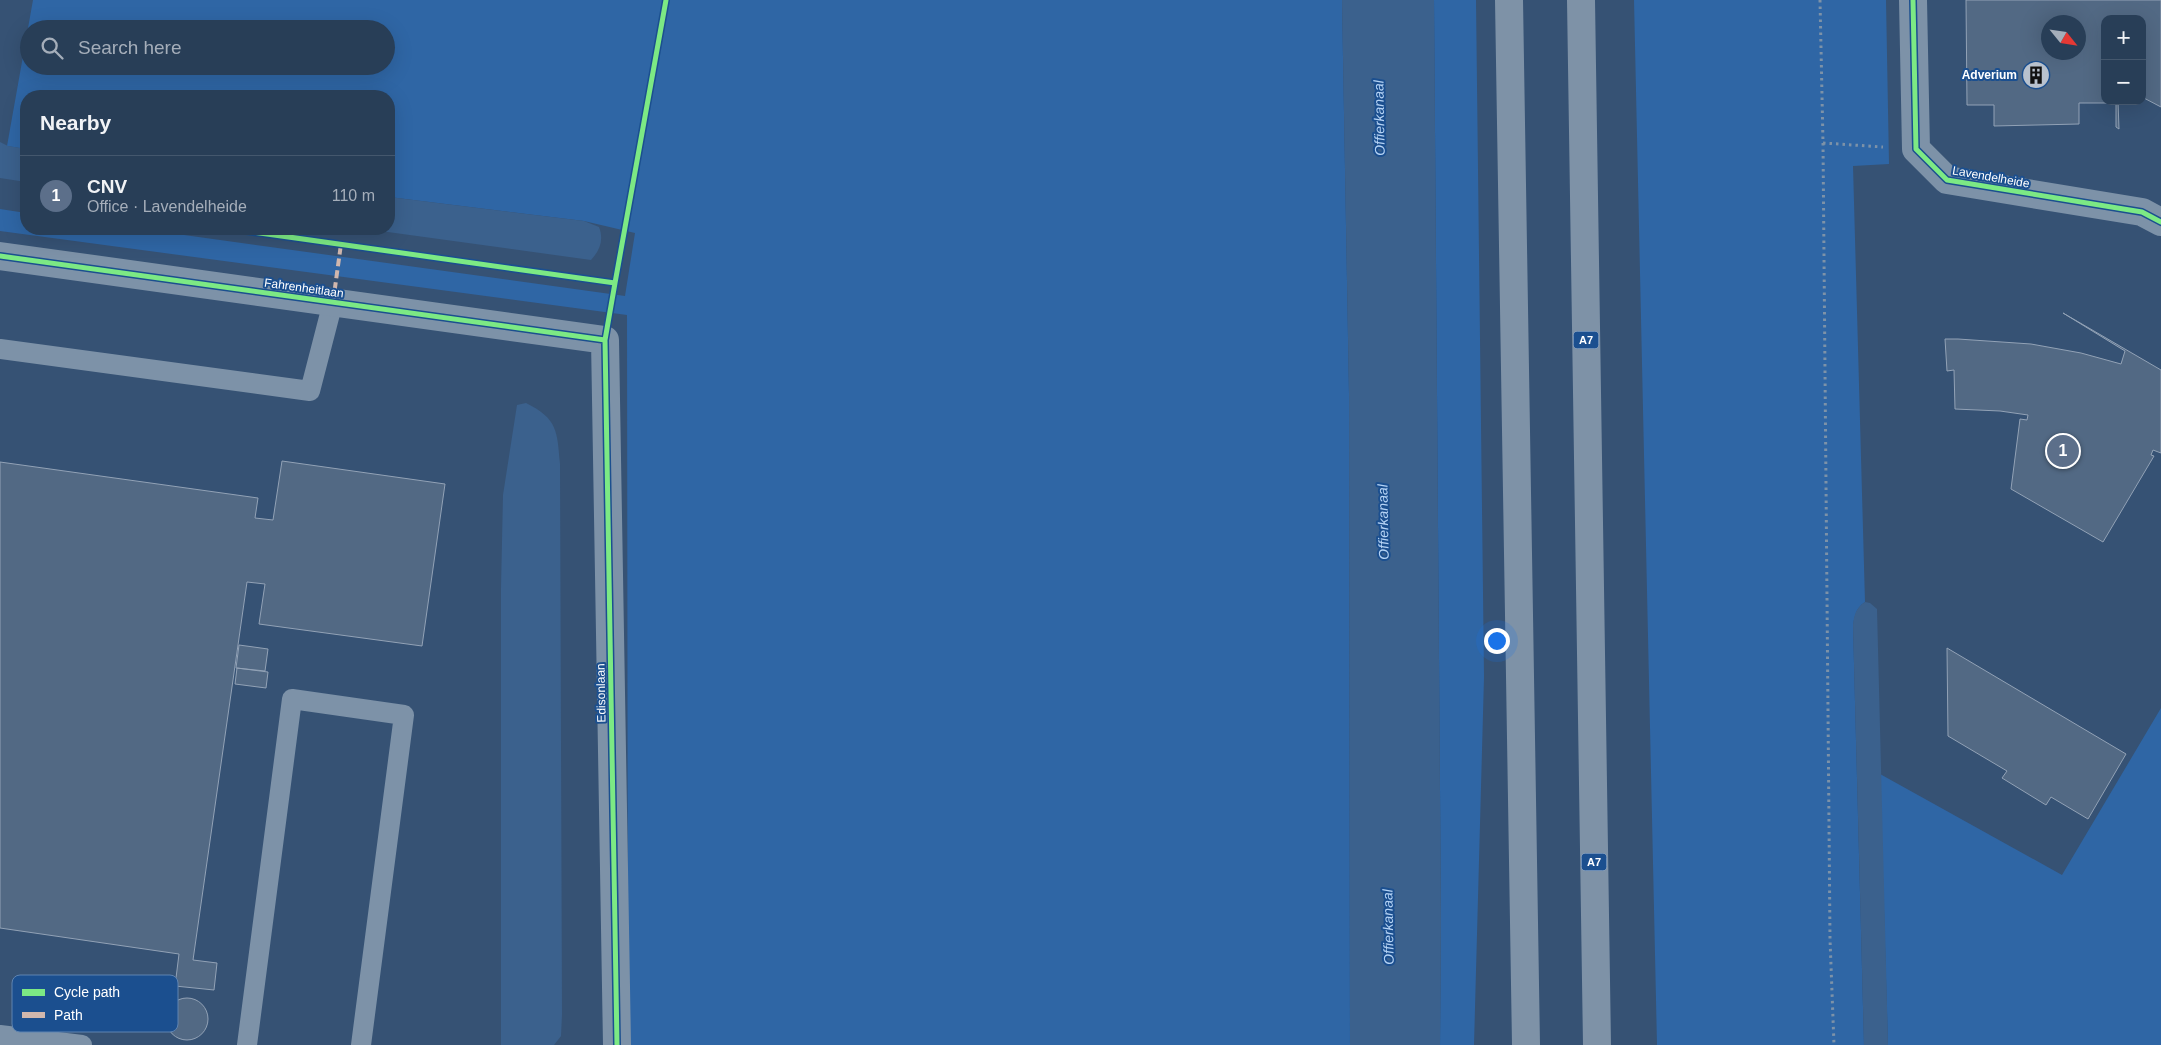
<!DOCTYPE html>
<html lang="en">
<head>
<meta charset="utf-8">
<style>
  :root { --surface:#283e57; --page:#344961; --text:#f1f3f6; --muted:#a5aeba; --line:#44576d; --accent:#8bbbb9 }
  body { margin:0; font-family:Helvetica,sans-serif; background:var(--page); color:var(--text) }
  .controls { position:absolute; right:15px; top:15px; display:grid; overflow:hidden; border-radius:10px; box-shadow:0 5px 20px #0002 }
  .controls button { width:45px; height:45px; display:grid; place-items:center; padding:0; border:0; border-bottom:1px solid var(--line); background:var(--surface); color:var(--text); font:25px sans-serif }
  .compass { position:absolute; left:2041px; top:15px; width:45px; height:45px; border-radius:50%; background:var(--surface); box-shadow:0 5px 20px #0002; rotate:120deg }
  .you { position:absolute; left:1496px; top:640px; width:18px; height:18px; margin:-12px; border:4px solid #fff; border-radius:50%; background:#1a73e8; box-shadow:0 0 0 8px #1a73e833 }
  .badge { display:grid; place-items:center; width:32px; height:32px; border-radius:50%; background:var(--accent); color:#fff; font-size:16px; font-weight:700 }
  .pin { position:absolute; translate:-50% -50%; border:2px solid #fff; box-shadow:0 1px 5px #0006 }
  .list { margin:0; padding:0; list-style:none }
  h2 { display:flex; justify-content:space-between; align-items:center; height:65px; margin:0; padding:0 20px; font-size:21px }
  h2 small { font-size:16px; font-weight:400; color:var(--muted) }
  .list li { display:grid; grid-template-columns:32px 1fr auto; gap:15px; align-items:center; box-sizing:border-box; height:80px; padding:0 20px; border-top:1px solid var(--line) }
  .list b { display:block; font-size:19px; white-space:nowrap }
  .list p { margin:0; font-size:16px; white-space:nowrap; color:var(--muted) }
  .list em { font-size:16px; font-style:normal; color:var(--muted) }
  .icon { flex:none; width:28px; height:28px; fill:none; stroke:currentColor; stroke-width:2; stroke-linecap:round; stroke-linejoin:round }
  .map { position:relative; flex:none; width:2161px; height:1045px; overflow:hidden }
  .search { position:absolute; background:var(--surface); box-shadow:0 5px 20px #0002; left:20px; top:20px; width:375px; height:55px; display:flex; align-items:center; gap:12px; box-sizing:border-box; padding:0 18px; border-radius:28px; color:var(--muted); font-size:19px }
  .panel { position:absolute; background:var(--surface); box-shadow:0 5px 20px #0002; left:20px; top:90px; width:375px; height:145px; border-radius:20px }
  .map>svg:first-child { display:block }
  .green { fill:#2f66a5; fill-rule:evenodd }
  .water { fill:#3b618d }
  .building { fill:#526984; stroke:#92a2b6; fill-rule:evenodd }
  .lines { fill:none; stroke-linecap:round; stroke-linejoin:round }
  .path { stroke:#7d92a8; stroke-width:3; stroke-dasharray:2.5 4; stroke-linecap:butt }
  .lane { stroke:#7d92a8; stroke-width:20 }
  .street { stroke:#7d92a8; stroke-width:28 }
  .highway { stroke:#7e92a7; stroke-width:28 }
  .quiet { stroke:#d1b7ad; stroke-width:4; stroke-dasharray:8 4; stroke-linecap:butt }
  .cycleway-casing { stroke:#1b4f8f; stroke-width:8 }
  .cycleway { stroke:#7ce984; stroke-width:5 }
  .labels { text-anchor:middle; stroke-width:4; stroke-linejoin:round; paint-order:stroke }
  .shield { fill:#1b4f8f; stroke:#bbcadd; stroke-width:1 }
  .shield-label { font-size:11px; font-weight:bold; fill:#fff }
  .poi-label { font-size:12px; font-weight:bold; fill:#fff; stroke:#1b4f8f; text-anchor:end }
  .street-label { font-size:12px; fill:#fff; stroke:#1b4f8f }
  .water-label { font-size:14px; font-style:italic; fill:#b5d3f5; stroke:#1b4f8f }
  .key { fill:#1b4f8f; stroke:#5f84b1; stroke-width:1 }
  .key-label { font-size:14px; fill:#fff }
</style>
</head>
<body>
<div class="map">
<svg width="2161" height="1045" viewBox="0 0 2161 1045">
  <rect width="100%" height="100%" fill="#365274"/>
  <path class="green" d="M33,0h1309l7,393 1,652h-722l-1,-730 -627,-84v-22l26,4v16h115l484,67 10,-63 -51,-12 -195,-24v-101h-363v53l-19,-3zM29,29h357v37h-357z
    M1434,0h42l8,677 -10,368h-34l1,-123z
    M1634,0h252l3,164 -36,2 12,436c-9,6 -10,13 -12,23l11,420h-207z
    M2161,708v337h-273l-8,-271 182,101z"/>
  <path class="water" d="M1342,0h92l7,922 -1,123h-90l-1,-652z
    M0,142l8,4 18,3v33l-26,-4z
    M389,197l195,24 15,6c5,13 1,23 -8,33l-225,-31h23z
    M526,403c32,16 31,28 34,61l2,550 -1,22 -7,9h-53v-457l2,-93 14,-90z
    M1865,602l5,1 7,6 11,436h-24l-11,-420c1,-10 3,-17 12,-23z"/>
  <path class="building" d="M1966,0h195v107l-19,-10v-78h-37v82h13l1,28 -3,-2v-24h-37v21l-85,2v-21h-27zM2048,22h30v30h-30z
    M2063,313l98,57v83l-8,-3 -2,5 3,1 -51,86 -92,-53 9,-70 7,1 1,-5 -28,-4 -45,-2 -1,-39 -7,1 -2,-32h13l73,5 50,9 40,11 4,-13z
    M282,461l163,23 -23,162 -163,-22 6,-40 -18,-2 -54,378 24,3 -3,27 -39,-4 4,-32 -179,-26v-466l258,36 -3,20 18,2z
    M239,645l29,4 -3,22 -29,-3z
    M1947,648l179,106 -38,65 -37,-22 -5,8 -44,-27 5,-7 -59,-35z
    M237,668l31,4 -2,16 -31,-4z
    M166 1019a21 21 0 1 1 42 0a21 21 0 1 1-42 0Z"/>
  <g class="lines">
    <path class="path" d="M1820,0l3,143 7,796 4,106
      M1823,143l60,4"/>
    <path class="lane" d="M0,349l310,42 23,-89
      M0,1035l82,10
      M247,1045l45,-346 112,16 -43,330"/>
    <path class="street" d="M1913,0l3,149 31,31 195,32 19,10
      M0,256l605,84 12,705"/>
    <path class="highway" d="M1509,0l17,1045
      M1581,0l16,1045"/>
    <path class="quiet" d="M333,302l8,-58"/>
    <g class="cycleway-casing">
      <path id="cycleway" d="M1913,0l3,149 31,31 195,32 19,10
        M232,229l383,54 51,-283
        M0,256l605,84
        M615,283l-10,57 12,705"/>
    </g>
    <use href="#cycleway" class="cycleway"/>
  </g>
  <defs>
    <g id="building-disc" transform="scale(1.4375)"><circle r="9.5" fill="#b9c2ce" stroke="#1b4f8f"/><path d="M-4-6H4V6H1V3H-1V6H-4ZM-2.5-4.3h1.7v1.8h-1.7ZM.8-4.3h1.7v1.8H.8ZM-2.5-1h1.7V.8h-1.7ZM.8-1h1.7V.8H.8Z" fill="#111"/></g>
  </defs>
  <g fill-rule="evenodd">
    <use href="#building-disc" x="2036" y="75"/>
  </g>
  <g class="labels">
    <g class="shield">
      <rect x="1573.5" y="331.5" width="25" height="17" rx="4"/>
      <rect x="1581.5" y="853.5" width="25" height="17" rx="4"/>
    </g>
    <g class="shield-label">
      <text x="1586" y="344">A7</text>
      <text x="1594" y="866">A7</text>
    </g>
    <g class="poi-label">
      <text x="2017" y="79">Adverium</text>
    </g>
    <g class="street-label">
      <text transform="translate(1991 177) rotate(10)" y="4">Lavendelheide</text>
      <text transform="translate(304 288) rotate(8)" y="4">Fahrenheitlaan</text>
      <text transform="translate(601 693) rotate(-91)" y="4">Edisonlaan</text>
    </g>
    <g class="water-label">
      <text transform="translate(1379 118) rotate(-91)" y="5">Offierkanaal</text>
      <text transform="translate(1383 522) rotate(-91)" y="5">Offierkanaal</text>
      <text transform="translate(1388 927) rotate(-91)" y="5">Offierkanaal</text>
    </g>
  </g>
  <rect x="12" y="975" width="166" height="57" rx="8" class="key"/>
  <rect x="22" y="989" width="23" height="7" fill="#7ce984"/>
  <rect x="22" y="1012" width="23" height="6" fill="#d1b7ad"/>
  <g class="key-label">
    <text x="54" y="997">Cycle path</text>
    <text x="54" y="1020">Path</text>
  </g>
</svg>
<div class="controls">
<button>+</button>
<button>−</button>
</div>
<svg class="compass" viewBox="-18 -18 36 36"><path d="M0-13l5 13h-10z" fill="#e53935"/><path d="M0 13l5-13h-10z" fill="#a5aeba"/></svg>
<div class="you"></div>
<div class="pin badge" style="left:2063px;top:451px;background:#5c6f8a">1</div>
<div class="search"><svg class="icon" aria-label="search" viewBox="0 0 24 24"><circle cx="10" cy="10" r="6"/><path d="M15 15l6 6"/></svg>Search here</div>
<section class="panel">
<h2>Nearby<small></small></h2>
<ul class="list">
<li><span class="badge" style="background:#5c6f8a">1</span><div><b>CNV</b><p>Office · Lavendelheide</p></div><em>110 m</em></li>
</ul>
</section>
</div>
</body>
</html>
